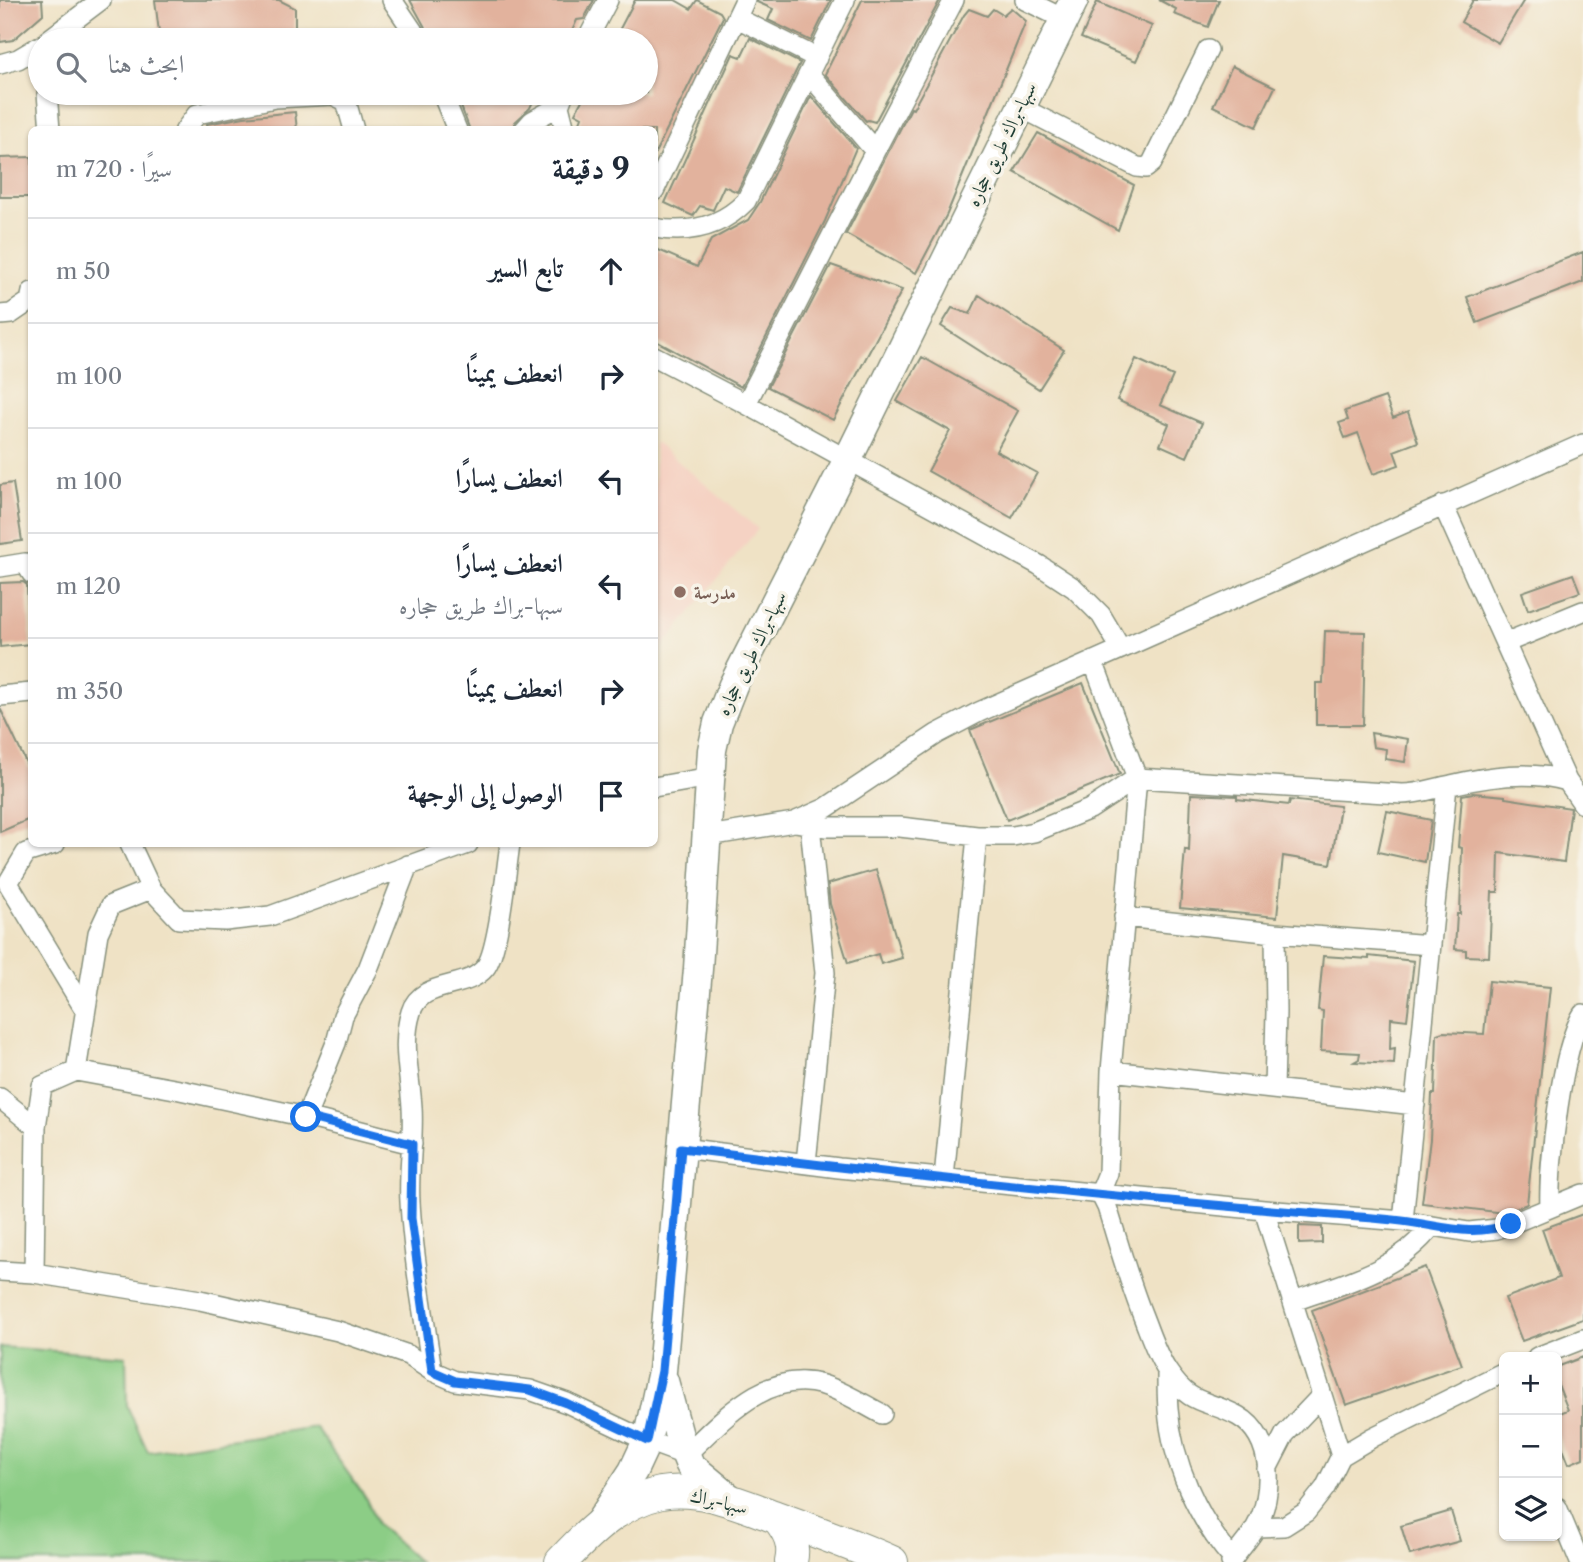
<!DOCTYPE html>
<html lang="ar">
<head>
<meta charset="utf-8">
<style>
  :root { --surface:#fff; --page:#f2f2f3; --text:#1f2937; --muted:#747a83; --line:#e0e1e3 }
  body { margin:0; font-family:"Libre Caslon Text",Amiri,serif; background:var(--page); color:var(--text); direction:rtl }
  .controls { position:absolute; right:21px; bottom:21px; display:grid; overflow:hidden; border-radius:10px; box-shadow:0 2px 5px #0004 }
  .controls button { width:63px; height:63px; display:grid; place-items:center; padding:0; border:0; border-bottom:2px solid var(--line); background:var(--surface); color:var(--text); font:35px sans-serif }
  .stop { position:absolute; width:21px; height:21px; margin:-16px; border:5px solid #1a73e8; border-radius:50%; background:#fff }
  .stop.end { background:#1a73e8; border-color:#fff; box-shadow:0 2px 7px #0008 }
  .list { margin:0; padding:0; list-style:none }
  h2 { display:flex; justify-content:space-between; align-items:center; height:91px; margin:0; padding:0 28px; font-size:30px }
  h2 small { font-size:23px; font-weight:400; color:var(--muted) }
  .list li { display:grid; grid-template-columns:46px 1fr auto; gap:21px; align-items:center; box-sizing:border-box; height:105px; padding:0 28px; border-top:2px solid var(--line) }
  .list b { display:block; font-size:26px; white-space:nowrap }
  .list p { margin:0; font-size:23px; white-space:nowrap; color:var(--muted) }
  .list em { font-size:23px; font-style:normal; color:var(--muted) }
  .icon { flex:none; width:38px; height:38px; fill:none; stroke:currentColor; stroke-width:2; stroke-linecap:round; stroke-linejoin:round }
  .map { position:relative; flex:none; width:1583px; height:1562px; overflow:hidden; direction:ltr }
  .search { position:absolute; background:var(--surface); box-shadow:0 2px 5px #0004; left:28px; top:28px; width:630px; height:77px; display:flex; align-items:center; gap:18px; box-sizing:border-box; padding:0 24px; border-radius:38px; color:var(--muted); font-size:26px }
  .panel { position:absolute; background:var(--surface); box-shadow:0 2px 5px #0004; left:28px; top:126px; width:630px; height:721px; border-radius:10px; direction:rtl }
  .map>svg:first-child { display:block }
  .built { fill:#f5d2c3 }
  .green { fill:#8ccd86; stroke:#56855d; stroke-width:2 }
  .building { fill:#e2b29d }
  .lines { fill:none; stroke-linecap:round; stroke-linejoin:round }
  .minor-casing { stroke:#87907c; stroke-width:22 }
  .secondary-casing { stroke:#87907c; stroke-width:31 }
  .trunk-casing { stroke:#87907c; stroke-width:34 }
  .minor { stroke:#fff; stroke-width:19 }
  .secondary { stroke:#fff; stroke-width:28 }
  .trunk { stroke:#fff; stroke-width:32 }
  .route { stroke:#1a73e8; stroke-width:9 }
  .education-dot { fill:#8d6e63; stroke:#f7f3e8; stroke-width:2.5 }
  .labels { text-anchor:middle; stroke-width:7; stroke-linejoin:round; paint-order:stroke }
  .street-label { font-size:19px; fill:#1f3d34; stroke:#f7f3e8 }
  .education-label { font-size:19px; font-weight:bold; fill:#785e54; stroke:#f7f3e8; text-anchor:start }
</style>
</head>
<body>
<div class="map">
<svg width="1583" height="1562" viewBox="0 0 1583 1562">
  <rect width="100%" height="100%" fill="#f7f3e8"/>
  <filter id="ink" filterUnits="userSpaceOnUse"><feTurbulence type="fractalNoise" baseFrequency=".0143" numOctaves="2"/><feDisplacementMap in="SourceGraphic" scale="14" xChannelSelector="R" yChannelSelector="G"/><feConvolveMatrix kernelMatrix="1 2 1 2 8 2 1 2 1" color-interpolation-filters="sRGB"/></filter>
  <filter id="wash" filterUnits="userSpaceOnUse"><feTurbulence type="fractalNoise" baseFrequency=".00686" numOctaves="4" result="noise"/><feDisplacementMap in="SourceGraphic" scale="28" xChannelSelector="R" yChannelSelector="G"/><feGaussianBlur stdDeviation="1.57" result="paint"/><feColorMatrix in="noise" values="0 0 0 0 0 0 0 0 0 0 0 0 0 0 0 0 0 1.4 0 .05"/><feComposite in="paint" operator="in"/></filter>
  <g filter="url(#wash)">
    <rect width="100%" height="100%" fill="#efe2c5"/>
    <path class="built" d="M655,442l103,87 -103,127z"/>
    <path class="green" d="M0,1347l126,9 1,50 21,46 167,-25 50,70 12,27 42,38h-419z"/>
    <g id="blocks">
      <path class="building" d="M0,0h42l1,14 -30,26 -13,2z
        M155,0h124l16,8v29l-34,1v2h-101z
        M410,0h184l-10,19 -7,1 -9,20h-136z
        M635,0h40l16,9 6,-9 23,12 3,5 -69,138v-25h-77l5,-13 -7,-4 11,-20h60v-53h-32z
        M757,0h74l-20,41 -43,-21 5,-11 -16,-7z
        M862,0h78l-65,122 -7,-2 -2,1 -41,-47z
        M1159,0h60l-11,27 -34,-13 2,-5z
        M1473,0h51l-26,43 -37,-21z
        M1097,2l55,24 -16,35 -55,-23z
        M1011,8l15,13 -79,193 -31,59 -70,-39 65,-126 2,1 51,-94 5,-6 18,7 6,-7 10,6z
        M750,38l50,25 -63,129 -13,-6 -11,24 -13,-4 -7,10 -28,-13 68,-149 8,3z
        M1232,66l43,21 -19,40 -43,-21z
        M456,93h81l-7,15 -15,14 -3,8h-42z
        M811,96l45,52 -31,73 -84,166 -87,-47v-92l43,19 14,-27 37,-20 12,-18z
        M295,112l2,18h-89l-1,-6 37,-7z
        M1038,133l96,52 -16,45 -104,-58z
        M32,157v40h-32v-39z
        M1583,252v30l-106,41 -10,-26z
        M831,265l71,25 -69,130 -65,-33z
        M979,295l85,55 -25,39 -98,-63 11,-18 18,6z
        M922,357l96,54 -22,40 41,22 -25,45 -84,-47 22,-40 -53,-30z
        M1136,359l37,17 -13,29 42,18 -15,34 -27,-12 9,-21 -52,-24z
        M1385,397l8,21 15,-6 10,30 -24,9 5,14 -26,9 -15,-41 -13,5 -6,-15 9,-3 -3,-9z
        M13,483l9,58 -22,3v-59z
        M1573,574l7,18 -52,18 -6,-18z
        M23,582l4,3 3,59 -30,3v-64z
        M1325,631l40,1 -2,93h-47v-42h7z
        M1083,683l37,91 -113,46 -37,-90z
        M0,708l32,67v43l-32,14z
        M1371,733l37,6 -3,23 -20,-3 1,-10 -13,-2z
        M1473,793l32,3v2l66,10 -7,54 -65,-9 -1,39h-6l-3,65 -23,-1v-6l-11,-1 2,-35h3l2,-66 -4,-1 4,-52z
        M1191,794l46,2v3l52,6 1,-5 50,6 -9,58 -48,-8 -6,61 -97,-9 5,-59 4,2z
        M1387,811l44,9 -6,42 -47,-10z
        M876,870l26,88 -21,6 -3,-10 -30,9 -18,-59 -2,-20z
        M1323,956l46,3v-3l45,5 -7,59 -16,-2 -1,31 5,-1 -1,16 -40,-2 5,-3 1,-6 -39,-2 2,-40 -5,-1z
        M1489,981l61,6 -23,217 -23,9 -82,-10 8,-64 2,-45h3l2,-60 6,-2 41,2z
        M1583,1214v105l-61,22 -17,-43 54,-20 -17,-49z
        M1299,1226l23,1v16l-23,1z
        M1425,1267l37,98 -116,40 -34,-95z
        M1583,1357v101l-14,6 -12,-30v-20l11,-4 -11,-28v-15z
        M1451,1511l9,30 -50,14 -9,-29z"/>
    </g>
  </g>
  <g filter="url(#ink)">
    <use href="#blocks" fill-opacity="0" stroke="#87907c" stroke-width="2"/>
    <g class="lines">
      <g class="minor-casing">
        <path id="minor" d="M392,0l27,40
          M1025,0l39,19
          M737,18l80,40
          M48,40l53,-40
          M587,40l21,-40
          M0,64l18,-5 22,-13
          M809,74l66,77
          M47,93l3,37
          M442,93l15,37
          M564,93l-5,13 6,24
          M1020,107l117,60 9,1 6,-5 56,-113
          M185,130l12,-16 78,-16 58,-3 13,6 8,29
          M524,130l8,-9 27,-15
          M654,191l91,-191
          M654,228c35,6 67,-1 92,-27l99,-201
          M0,315l11,-1 19,-13 2,-9
          M654,356l92,48 293,161 35,23 27,27 20,34
          M746,404l129,-253 79,-151
          M1443,505l124,276 16,23
          M0,567l25,-4 7,11
          M1505,643l78,-32
          M1093,661l44,117 -26,293 -3,102 -8,20 7,14c12,38 22,75 37,112 7,18 13,37 24,53 23,35 39,27 70,44 37,21 36,79 18,111 -7,13 -18,23 -25,35
          M0,696l32,-3
          M654,787l56,-10
          M795,822l30,5h75l77,9h36l21,-4 56,-23 47,-31 265,16c18,0 32,-6 49,-9 38,-9 80,-15 116,-4
          M708,836l86,-14 32,-14 111,-74 42,-22 604,-268
          M55,844l-29,9 -18,30 77,127
          M130,844l21,45
          M1124,917l151,16 156,12
          M76,1071l22,-138 13,-28 40,-16 28,30 46,2 45,-5 198,-72
          M1111,1071l304,34
          M1274,1089l2,-77 -1,-79
          M0,1098l36,29
          M306,1117l30,-74 7,-27 25,-47 40,-104
          M682,1148l157,20 425,42 139,11 66,11 28,-3 14,-5 72,-30
          M806,1163l19,-190 -15,-148
          M944,1178l33,-342
          M1550,1207c-2,-41 12,-160 33,-193
          M1264,1210l77,246
          M1403,1221l44,-435
          M0,1271l34,2 166,27 138,31 70,24 24,16 23,10 75,9 37,13 80,38 38,14c37,-34 81,-87 138,-70 20,6 40,19 59,29
          M34,1273l2,-146 6,-41 34,-15 104,19 126,27 106,27
          M1294,1301c53,-19 101,-29 138,-75
          M1537,1357l46,-18
          M432,1371c-8,-56 -19,-113 -22,-169 -2,-31 4,-63 2,-95 -2,-32 -11,-63 -1,-95 10,-33 55,-21 74,-44 14,-17 21,-99 25,-124
          M1167,1371c0,12 0,25 1,38 4,53 30,111 65,150
          M1267,1469l18,-35 37,-39
          M1557,1507l23,55
          M1256,1527l28,-1 22,-14 19,-24 16,-32 32,-19 131,-65"/>
      </g>
      <g class="secondary-casing">
        <path id="secondary" d="M664,1381l17,62 9,22 43,36
          M599,1523l34,-52 14,-30 15,-70 36,-402 14,-219 6,-27 15,-38 115,-226 226,-459"/>
      </g>
      <g class="trunk-casing">
        <path id="trunk" d="M778,1518c11,14 17,26 13,44
          M561,1562c28,-30 58,-60 100,-69 39,-7 79,11 115,24 39,14 78,28 116,45"/>
      </g>
      <use href="#minor" class="minor"/>
      <use href="#secondary" class="secondary"/>
      <use href="#trunk" class="trunk"/>
    </g>
  </g>
  <g class="lines" filter="url(#ink)">
    <path class="route" d="M306,1117l106,27 -1,74 21,153 23,10 75,9 36,13 81,38 15,-70 19,-223c217,27 435,50 652,67 23,2 46,3 69,6 41,5 68,17 109,3"/>
  </g>
  <circle class="education-dot" cx="680" cy="592" r="7"/>
  <g class="labels">
    <g class="street-label">
      <text transform="translate(1001 144) rotate(-64)" y="7">سبها-براك طريق حجاره</text>
      <text transform="translate(751 653) rotate(-64)" y="7">سبها-براك طريق حجاره</text>
      <text transform="translate(719 1501) rotate(13)" y="7">سبها-براك</text>
    </g>
    <g class="education-label">
      <text x="694" y="599">مدرسة</text>
    </g>
  </g>
</svg>
<div class="controls">
<button>+</button>
<button>−</button>
<button><svg class="icon" aria-label="layers" viewBox="0 0 24 24"><path d="M12 4l9 5-9 5-9-5zM3 14l9 5 9-5"/></svg></button>
</div>
<div class="stop" style="left:306px;top:1117px"></div>
<div class="stop end" style="left:1511px;top:1224px"></div>
<div class="search"><svg class="icon" aria-label="search" viewBox="0 0 24 24"><circle cx="10" cy="10" r="6"/><path d="M15 15l6 6"/></svg>ابحث هنا</div>
<section class="panel">
<h2>9 دقيقة<small>سيرًا · 720 m</small></h2>
<ul class="list">
<li><svg class="icon" aria-label="ahead" viewBox="0 0 24 24"><path d="M12 20V5M6 11l6-6 6 6"/></svg><div><b>تابع السير</b></div><em>50 m</em></li>
<li><svg class="icon" aria-label="right" viewBox="0 0 24 24"><path d="M7 20v-9h11M14 6l5 5-5 5"/></svg><div><b>انعطف يمينًا</b></div><em>100 m</em></li>
<li><svg class="icon" aria-label="left" viewBox="0 0 24 24"><path d="M17 20v-9H6M10 6l-5 5 5 5"/></svg><div><b>انعطف يسارًا</b></div><em>100 m</em></li>
<li><svg class="icon" aria-label="left" viewBox="0 0 24 24"><path d="M17 20v-9H6M10 6l-5 5 5 5"/></svg><div><b>انعطف يسارًا</b><p>سبها-براك طريق حجاره</p></div><em>120 m</em></li>
<li><svg class="icon" aria-label="right" viewBox="0 0 24 24"><path d="M7 20v-9h11M14 6l5 5-5 5"/></svg><div><b>انعطف يمينًا</b></div><em>350 m</em></li>
<li><svg class="icon" aria-label="arrive" viewBox="0 0 24 24"><path d="M6 21V4h12l-3 4 3 4H6"/></svg><div><b>الوصول إلى الوجهة</b></div></li>
</ul>
</section>
</div>
</body>
</html>
